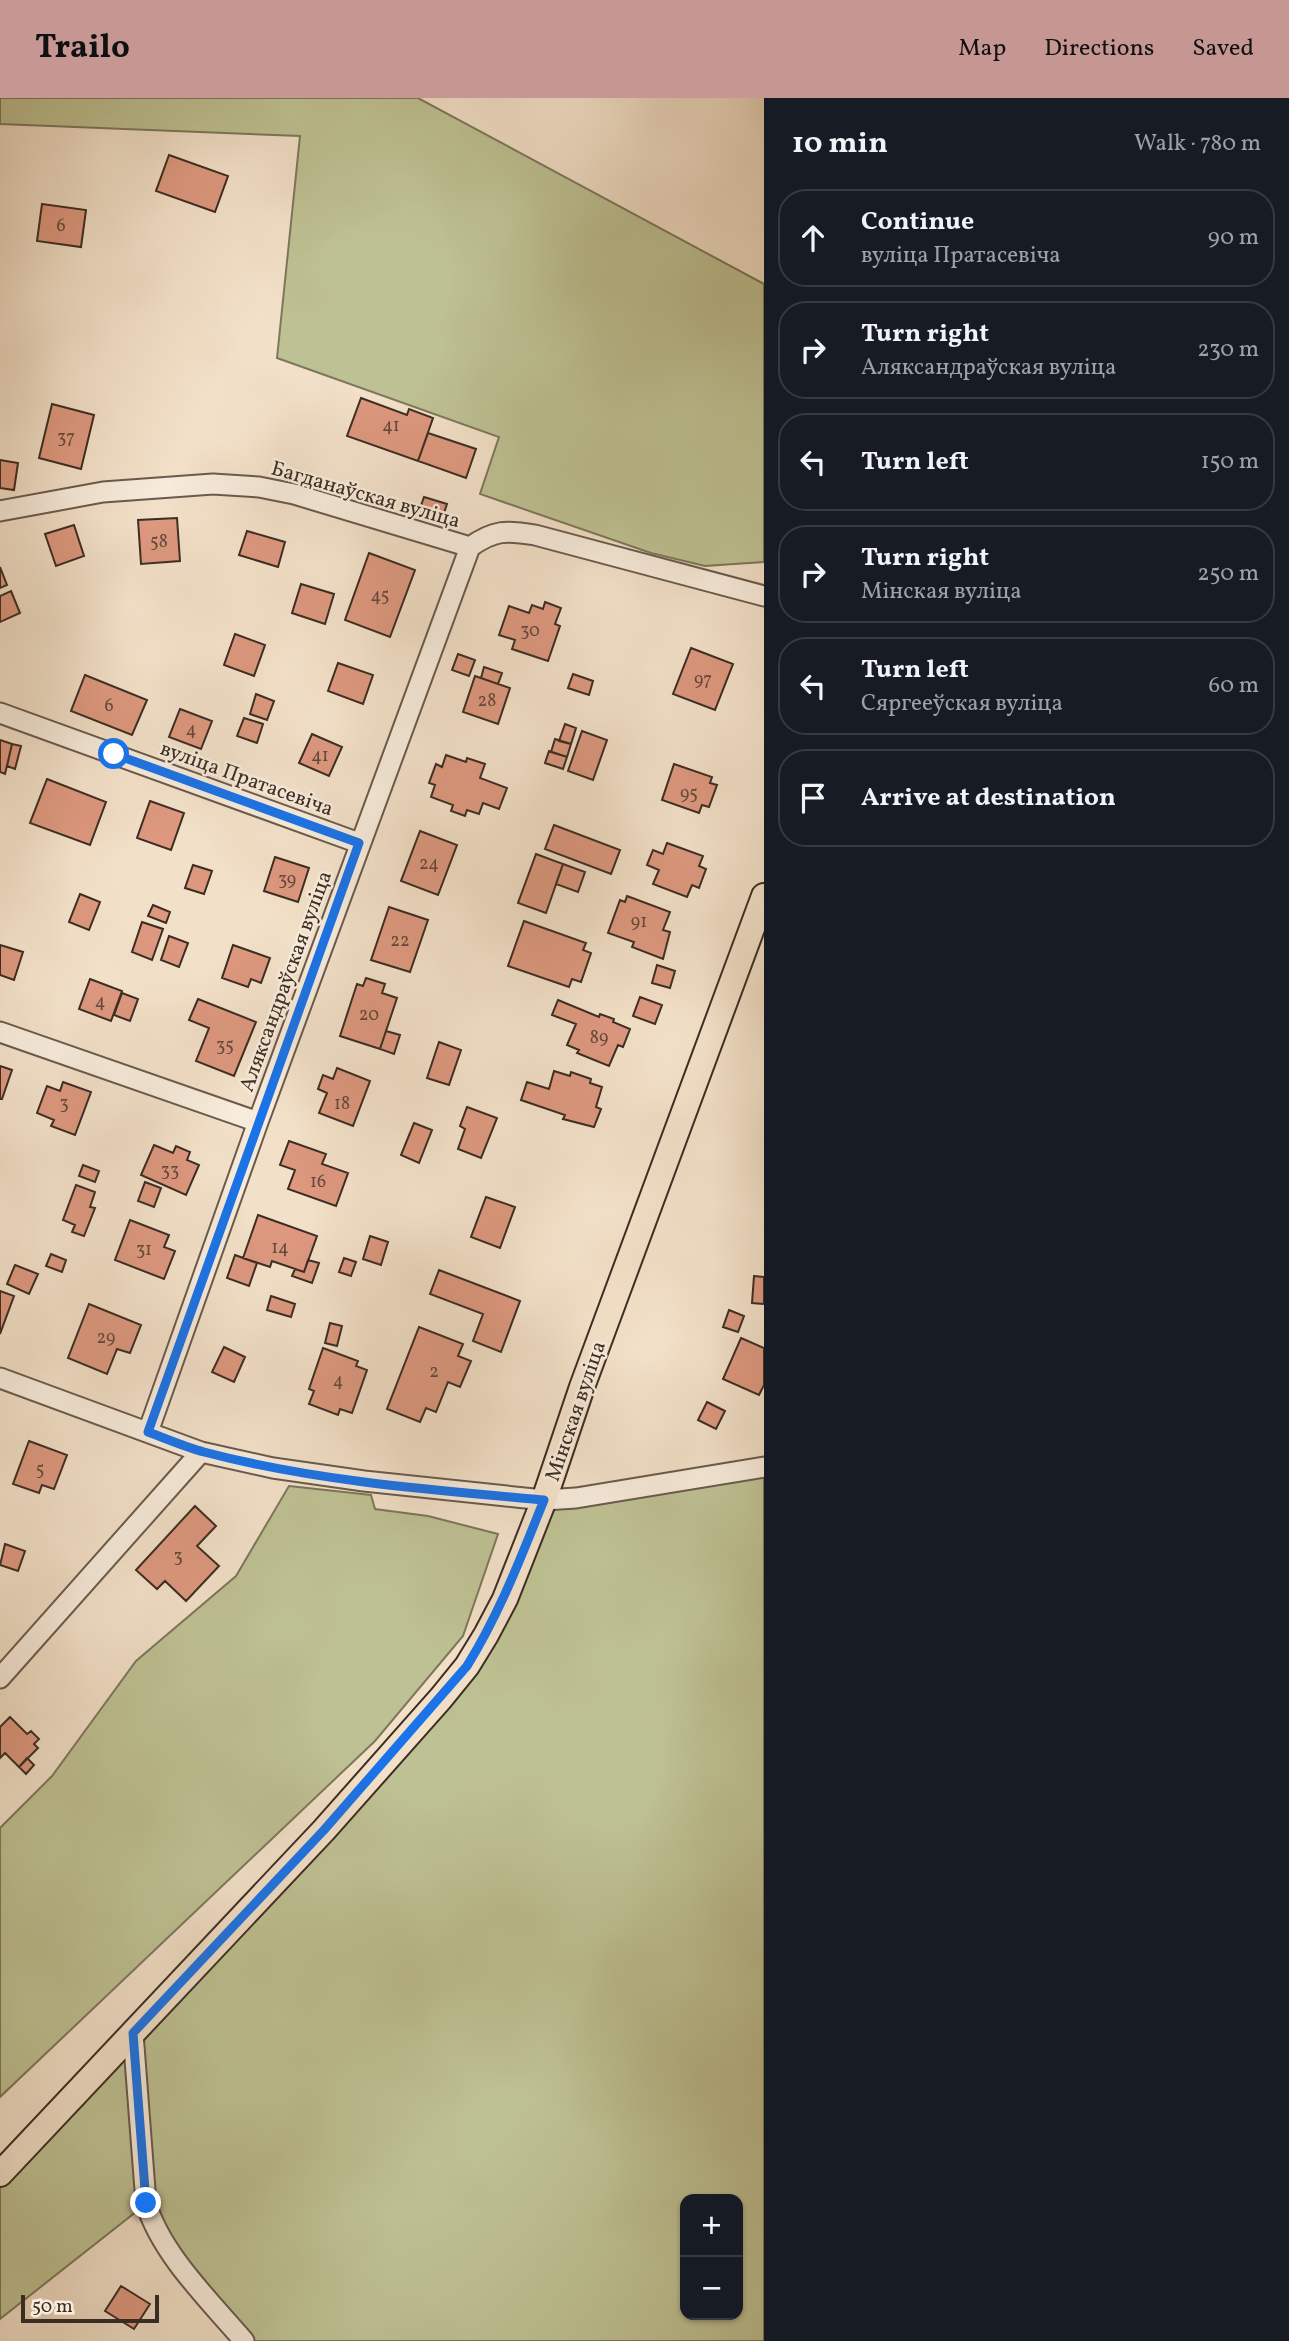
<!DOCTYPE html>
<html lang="en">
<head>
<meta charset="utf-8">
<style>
  :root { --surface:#171b24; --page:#242831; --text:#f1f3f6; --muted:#9ea1a6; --line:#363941; --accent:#c59692 }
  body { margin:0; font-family:Vollkorn,serif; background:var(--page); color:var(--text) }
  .controls { position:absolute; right:21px; bottom:21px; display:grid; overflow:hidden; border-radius:14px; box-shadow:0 2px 5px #0004 }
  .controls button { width:63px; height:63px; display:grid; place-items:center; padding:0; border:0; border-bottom:2px solid var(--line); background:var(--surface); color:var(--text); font:35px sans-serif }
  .scale { position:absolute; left:21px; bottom:18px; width:138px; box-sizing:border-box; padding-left:7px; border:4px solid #3c2d23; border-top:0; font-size:19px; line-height:24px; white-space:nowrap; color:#3c2d23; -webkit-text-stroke:5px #f7ebdb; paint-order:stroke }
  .stop { position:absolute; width:21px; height:21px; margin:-16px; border:5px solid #1a73e8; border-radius:50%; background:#fff }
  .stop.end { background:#1a73e8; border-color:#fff; box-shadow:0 2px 7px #0008 }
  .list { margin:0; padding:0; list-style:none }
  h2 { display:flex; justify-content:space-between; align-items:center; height:91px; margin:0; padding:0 28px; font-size:30px }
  h2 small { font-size:23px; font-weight:400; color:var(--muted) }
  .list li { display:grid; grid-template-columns:46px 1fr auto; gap:21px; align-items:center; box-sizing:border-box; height:98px; margin:0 14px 14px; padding:0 14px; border:2px solid var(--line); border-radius:28px }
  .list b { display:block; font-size:26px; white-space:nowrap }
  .list p { margin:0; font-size:23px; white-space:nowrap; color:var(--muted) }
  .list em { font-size:23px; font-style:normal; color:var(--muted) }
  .icon { flex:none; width:38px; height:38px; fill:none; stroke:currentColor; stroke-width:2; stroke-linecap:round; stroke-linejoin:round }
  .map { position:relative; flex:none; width:764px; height:2243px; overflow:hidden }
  header { display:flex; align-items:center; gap:42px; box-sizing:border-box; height:98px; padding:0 35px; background:var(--accent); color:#111 }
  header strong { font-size:33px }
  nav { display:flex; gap:38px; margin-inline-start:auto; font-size:24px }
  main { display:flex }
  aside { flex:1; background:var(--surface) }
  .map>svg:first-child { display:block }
  .green { fill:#bec193; stroke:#7d775b; stroke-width:2; fill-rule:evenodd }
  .building { fill:#dd987f; stroke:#3c2d23; stroke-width:2 }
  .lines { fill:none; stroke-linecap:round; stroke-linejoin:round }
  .minor-casing { stroke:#6a5a4c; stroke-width:23 }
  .major-casing { stroke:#3c2d23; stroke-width:28 }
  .minor { stroke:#f7ebdb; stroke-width:19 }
  .major { stroke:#f2e0c8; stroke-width:24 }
  .route { stroke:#1a73e8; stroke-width:9 }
  .labels { text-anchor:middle; stroke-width:5; stroke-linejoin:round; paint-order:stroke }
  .number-label { font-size:18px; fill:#64483a }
  .street-label { font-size:21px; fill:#3c2d23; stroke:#f7ebdb }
</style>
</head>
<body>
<header>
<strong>Trailo</strong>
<nav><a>Map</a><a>Directions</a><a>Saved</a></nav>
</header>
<main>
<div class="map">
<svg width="764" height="2243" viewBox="0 0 764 2243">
  <rect width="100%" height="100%" fill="#f2e0c8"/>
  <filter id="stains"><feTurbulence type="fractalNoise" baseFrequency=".00286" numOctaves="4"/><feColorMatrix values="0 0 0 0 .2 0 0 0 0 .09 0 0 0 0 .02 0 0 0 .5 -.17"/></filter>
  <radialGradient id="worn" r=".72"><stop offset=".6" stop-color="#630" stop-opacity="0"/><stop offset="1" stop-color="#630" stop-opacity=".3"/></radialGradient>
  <path class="green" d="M0,0h418l346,186v278l-59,4 -54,-13 -171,-59 19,-57 -222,-79 23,-222 -300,-12z
    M764,1369v874h-520l-98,-137 -146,115v-145l441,-475 103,-199zM685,2101h53v116h-53z
    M289,1388l82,9 4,14 53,7 70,18 -35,102 -88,105 -375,356v-269l52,-52 84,-115 100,-85z"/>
  <path class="building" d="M169,57l59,21 -13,36 -59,-21z
    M42,106l44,6 -5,37 -44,-6z
    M361,300l46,17 2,-6 24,9 -15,43 -71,-25z
    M52,306l42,11 -13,54 -42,-11z
    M428,335l48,16 -10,29 -48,-17z
    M0,362l18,3 -4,27 -14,-2z
    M424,399l23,7 -6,18 -23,-8z
    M177,420l3,43 -39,3 -3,-44z
    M74,427l10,31 -28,10 -11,-32z
    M247,433l38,11 -7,25 -39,-12z
    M369,455l46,17 -25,67 -45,-17z
    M0,469l7,18 -7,3z
    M301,486l33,10 -9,30 -33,-11z
    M11,493l9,22 -20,9v-26z
    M545,504l16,6 -6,16 5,2 -12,35 -36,-12 3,-9 -16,-5 10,-29 20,7 3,-8 11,4z
    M235,536l30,11 -11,31 -30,-11z
    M691,550l42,16 -18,46 -42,-16z
    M458,556l17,6 -6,16 -17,-6z
    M338,565l35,12 -10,29 -35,-13z
    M484,569l18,6 -4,11 -17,-6z
    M573,576l20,7 -4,14 -21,-7z
    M85,577l62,25 -15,35 -61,-24z
    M475,578l35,12 -12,36 -35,-12z
    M256,596l18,7 -7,19 -17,-6z
    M180,611l32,12 -11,28 -32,-12z
    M244,620l19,6 -6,19 -20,-7z
    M565,626l11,4 -5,16 -12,-3z
    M582,633l25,9 -14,40 -25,-9z
    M312,636l30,13 -13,29 -30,-13z
    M555,641l16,5 -4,13 -16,-5z
    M0,642l12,4 -7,30 -5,-2z
    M12,646l9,2 -6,23 -8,-3z
    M549,653l18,6 -4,12 -18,-6z
    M446,657l20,7 1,-4 18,6 -5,14 27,10 -8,21 -16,-6 -4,11 -12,-4 -2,6 -14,-5 2,-6 -22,-8 4,-12 -6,-2 7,-19 6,3z
    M674,666l38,13 -2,6 7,2 -8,22 -7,-2 -3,8 -37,-13z
    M47,681l59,23 -16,43 -60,-22z
    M150,703l34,12 -13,37 -34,-12z
    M554,727l66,25 -9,24 -66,-25z
    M420,733l37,14 -19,50 -37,-14z
    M667,745l36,13 -4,10 7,3 -7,19 -7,-3 -5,12 -34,-13 6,-14 -12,-5 6,-15 10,4z
    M536,756l27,10 -17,49 -28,-10z
    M275,759l34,11 -11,34 -34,-11z
    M563,766l22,8 -7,20 -22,-8z
    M193,767l19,6 -8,23 -19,-6z
    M80,796l20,8 -11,28 -20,-8z
    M627,798l43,16 -7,18 7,2 -7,27 -31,-12 2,-5 -26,-9 12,-33 5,2z
    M153,807l17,7 -4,11 -18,-7z
    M389,809l39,13 -18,52 -39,-12z
    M524,823l62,22 -3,7 8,3 -10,29 -9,-3 -3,8 -61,-21z
    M142,824l21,7 -11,31 -20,-8z
    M169,838l19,7 -9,24 -18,-7z
    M0,847l23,7 -9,28 -14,-5z
    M233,847l37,13 -9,25 -10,-4 -3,8 -26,-9z
    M657,867l18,6 -5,17 -18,-5z
    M366,880l19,6 -3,9 15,5 -17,51 -40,-13 17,-52 6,2z
    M90,881l32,12 -11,30 -32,-12z
    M122,895l16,6 -8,22 -16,-6z
    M640,899l22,8 -7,19 -22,-8z
    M198,901l58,23 -22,54 -38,-15 13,-33 -20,-8z
    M558,902l41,17 1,-3 14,5 -1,3 17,7 -7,18 -5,-2 -9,21 -32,-13 2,-3 -12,-5 9,-21 -24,-9z
    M386,933l14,4 -6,19 -14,-5z
    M439,944l22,8 -12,35 -22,-7z
    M0,968l12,4 -10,29h-2z
    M337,970l33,13 -17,45 -34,-13 8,-20 -9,-4 5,-14 10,4z
    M554,973l16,5 1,-4 20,7 -1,4 12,4 -6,20 5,2 -7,18 -31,-8 2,-4 -44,-15 6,-18 22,7z
    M63,984l28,10 -16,43 -24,-9 3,-6 -17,-7 10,-27 13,5z
    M467,1009l30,11 -16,40 -23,-9 7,-20 -5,-3z
    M414,1025l18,7 -13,33 -18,-8z
    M289,1043l37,13 -4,10 26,9 -12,33 -48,-17 7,-19 -15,-5z
    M154,1047l19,8 3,-7 14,6 -3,8 12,5 -13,30 -45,-20z
    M83,1067l16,6 -4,11 -16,-6z
    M145,1084l16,6 -7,19 -16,-6z
    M76,1087l19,7 -5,15 5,1 -11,28 -12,-4 3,-7 -12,-5z
    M486,1099l29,10 -15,41 -29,-11z
    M258,1117l59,21 -13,36 -32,-11 -2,6 -27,-9z
    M130,1122l39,15 -5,12 11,4 -11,28 -49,-19z
    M370,1138l18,6 -7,23 -18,-6z
    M51,1156l15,6 -4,12 -16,-6z
    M235,1157l22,8 -8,23 -22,-8z
    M344,1160l12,4 -5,14 -12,-4z
    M308,1162l11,3 -7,20 -20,-7 3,-7 9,3z
    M15,1167l23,9 -9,20 -22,-10z
    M439,1172l81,31 -19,51 -28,-11 10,-27 -53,-20z
    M754,1178l10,1v27l-12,-1z
    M0,1193l14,5 -14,38z
    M271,1198l24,8 -4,13 -24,-7z
    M89,1206l52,21 -11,28 -13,-4 -10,25 -39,-16z
    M729,1212l15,6 -6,16 -15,-5z
    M330,1225l12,3 -5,20 -12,-3z
    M419,1229l44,17 -5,12 13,5 -11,26 -12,-5 -12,30 -10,-4 -6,14 -33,-13z
    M741,1240l23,10v37l-5,10 -36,-16z
    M224,1249l21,10 -11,25 -22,-10z
    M323,1250l35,13 -2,5 11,4 -15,43 -12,-4 -2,6 -29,-11 5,-13 -5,-2z
    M707,1304l18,9 -9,18 -18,-9z
    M29,1343l38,14 -13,34 -12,-4 -3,8 -26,-9z
    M195,1408l21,20 -19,20 22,20 -33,35 -21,-20 -8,8 -21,-19z
    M5,1446l20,7 -7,20 -18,-6z
    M10,1619l17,17 4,-3 8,8 -5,5 4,4 -19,19 -14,-14 -5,5v-31z
    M27,1660l7,7 -8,9 -7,-7z
    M121,2188l29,18 -16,25 -29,-18z"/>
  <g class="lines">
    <g class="minor-casing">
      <path id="minor" d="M0,413l103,-19 110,-8 46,3 35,7 176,53
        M470,449c24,-17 36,-17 65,-12l229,61
        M0,615l359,130
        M0,934l258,90
        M0,1280l201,74 72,16 91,13 180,19 32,-2 188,-31
        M148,1334l110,-310 212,-575
        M0,1580l201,-226
        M133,1935l13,170c15,51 64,98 98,138"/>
    </g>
    <g class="major-casing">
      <path id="major" d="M0,2076l324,-344 117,-132 26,-32 19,-31 19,-36 39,-99 38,-113 182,-491"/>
    </g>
    <use href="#minor" class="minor"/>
    <use href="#major" class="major"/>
  </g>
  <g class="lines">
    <path class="route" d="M114,656l245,89 -211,589c19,7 37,15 56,20 110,29 227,38 340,48 -23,57 -44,113 -77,166l-143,164 -191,203 13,170"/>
  </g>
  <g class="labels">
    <g class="number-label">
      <text x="61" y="133">6</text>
      <text x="391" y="333">41</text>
      <text x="66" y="345">37</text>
      <text x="159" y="449">58</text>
      <text x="380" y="503">45</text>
      <text x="530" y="538">30</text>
      <text x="703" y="587">97</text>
      <text x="487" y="608">28</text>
      <text x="109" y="613">6</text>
      <text x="191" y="637">4</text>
      <text x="320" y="663">41</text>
      <text x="689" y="701">95</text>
      <text x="429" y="771">24</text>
      <text x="287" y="787">39</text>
      <text x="639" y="829">91</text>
      <text x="400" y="848">22</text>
      <text x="100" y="909">4</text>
      <text x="369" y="922">20</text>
      <text x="599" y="945">89</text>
      <text x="225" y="953">35</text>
      <text x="64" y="1011">3</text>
      <text x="342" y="1011">18</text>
      <text x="170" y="1078">33</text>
      <text x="318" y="1089">16</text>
      <text x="280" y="1155">14</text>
      <text x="144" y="1157">31</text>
      <text x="106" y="1245">29</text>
      <text x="434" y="1279">2</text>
      <text x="338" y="1288">4</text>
      <text x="40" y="1377">5</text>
      <text x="178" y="1464">3</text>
    </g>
    <g class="street-label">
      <text transform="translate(366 396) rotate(16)" y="7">Багданаўская вуліца</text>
      <text transform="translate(247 680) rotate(20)" y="7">вуліца Пратасевіча</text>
      <text transform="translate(285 883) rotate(-70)" y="7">Аляксандраўская вуліца</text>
      <text transform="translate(575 1313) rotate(-71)" y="7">Мінская вуліца</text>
    </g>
  </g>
  <rect width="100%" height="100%" filter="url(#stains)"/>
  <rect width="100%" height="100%" fill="url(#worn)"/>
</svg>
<div class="controls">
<button>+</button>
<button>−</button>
</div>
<div class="scale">50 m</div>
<div class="stop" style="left:114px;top:656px"></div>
<div class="stop end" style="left:146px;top:2105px"></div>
</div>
<aside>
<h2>10 min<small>Walk · 780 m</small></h2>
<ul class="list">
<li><svg class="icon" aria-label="ahead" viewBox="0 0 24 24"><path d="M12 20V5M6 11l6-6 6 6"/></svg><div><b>Continue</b><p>вуліца Пратасевіча</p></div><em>90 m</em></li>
<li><svg class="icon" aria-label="right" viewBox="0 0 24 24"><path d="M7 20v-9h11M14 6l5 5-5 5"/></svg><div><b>Turn right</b><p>Аляксандраўская вуліца</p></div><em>230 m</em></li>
<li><svg class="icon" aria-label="left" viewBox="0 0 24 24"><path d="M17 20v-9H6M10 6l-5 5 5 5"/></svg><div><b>Turn left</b></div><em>150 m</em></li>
<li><svg class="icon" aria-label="right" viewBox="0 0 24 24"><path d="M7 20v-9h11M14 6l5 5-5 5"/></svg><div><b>Turn right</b><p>Мінская вуліца</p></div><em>250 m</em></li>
<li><svg class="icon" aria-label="left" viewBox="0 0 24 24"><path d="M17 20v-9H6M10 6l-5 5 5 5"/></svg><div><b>Turn left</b><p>Сяргееўская вуліца</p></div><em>60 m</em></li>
<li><svg class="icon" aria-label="arrive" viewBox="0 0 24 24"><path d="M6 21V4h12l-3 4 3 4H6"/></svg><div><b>Arrive at destination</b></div></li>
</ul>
</aside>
</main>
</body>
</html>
